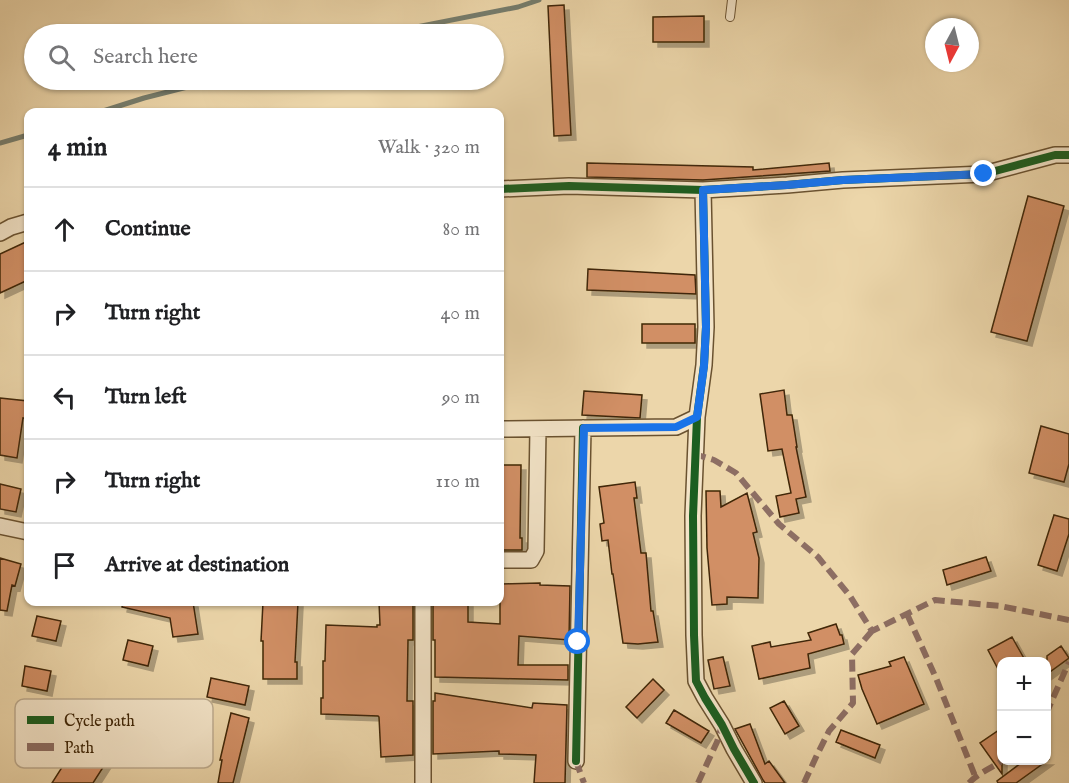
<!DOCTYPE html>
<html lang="en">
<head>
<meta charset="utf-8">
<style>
  :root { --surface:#fff; --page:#f6f6f6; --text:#202124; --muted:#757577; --line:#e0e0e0 }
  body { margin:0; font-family:"IM FELL English",serif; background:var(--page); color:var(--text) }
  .controls { position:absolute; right:18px; bottom:18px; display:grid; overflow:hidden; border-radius:12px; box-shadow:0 2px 4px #0004 }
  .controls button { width:54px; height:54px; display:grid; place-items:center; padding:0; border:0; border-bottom:2px solid var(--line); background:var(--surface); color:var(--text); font:30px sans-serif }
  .compass { position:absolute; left:925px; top:18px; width:54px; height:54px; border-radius:50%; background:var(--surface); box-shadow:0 2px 4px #0004; rotate:187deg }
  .stop { position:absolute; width:18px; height:18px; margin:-14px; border:4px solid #1a73e8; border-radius:50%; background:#fff }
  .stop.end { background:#1a73e8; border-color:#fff; box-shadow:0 2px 6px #0008 }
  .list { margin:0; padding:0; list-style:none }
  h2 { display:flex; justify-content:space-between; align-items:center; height:78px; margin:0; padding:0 24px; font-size:26px }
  h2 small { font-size:20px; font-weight:400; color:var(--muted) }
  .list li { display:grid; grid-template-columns:39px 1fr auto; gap:18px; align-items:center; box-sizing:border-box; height:84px; padding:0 24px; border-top:2px solid var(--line) }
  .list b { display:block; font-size:22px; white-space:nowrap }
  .list em { font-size:20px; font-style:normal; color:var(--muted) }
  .icon { flex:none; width:33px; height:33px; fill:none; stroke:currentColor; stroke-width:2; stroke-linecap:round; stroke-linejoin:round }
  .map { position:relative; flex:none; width:1069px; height:783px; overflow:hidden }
  .search { position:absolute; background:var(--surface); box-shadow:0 2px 4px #0004; left:24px; top:24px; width:480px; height:66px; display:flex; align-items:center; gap:15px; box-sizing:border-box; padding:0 21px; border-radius:33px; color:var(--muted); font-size:22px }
  .panel { position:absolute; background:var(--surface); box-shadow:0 2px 4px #0004; left:24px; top:108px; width:480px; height:498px; border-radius:12px }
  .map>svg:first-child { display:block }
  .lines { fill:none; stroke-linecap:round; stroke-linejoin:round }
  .stream { stroke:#767d6d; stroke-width:5 }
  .building { fill:#d18f65; stroke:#3f2607; stroke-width:1.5; filter:url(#shadow) }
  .service-casing { stroke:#6a5230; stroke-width:10 }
  .minor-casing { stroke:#6a5230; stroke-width:18 }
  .service { stroke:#f3e4c8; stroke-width:8 }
  .minor { stroke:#f3e4c8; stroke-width:15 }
  .quiet { stroke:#8d6e63; stroke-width:6; stroke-dasharray:12 6; stroke-linecap:butt }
  .cycleway-casing { stroke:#f3e4c8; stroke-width:11 }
  .cycleway { stroke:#1b5e20; stroke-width:8 }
  .route { stroke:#1a73e8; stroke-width:8 }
  .key { fill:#f3e4c8; stroke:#bdab8e; stroke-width:1.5 }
  .key-label { font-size:16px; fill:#3f2607 }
</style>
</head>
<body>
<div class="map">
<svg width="1069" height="783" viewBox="0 0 1069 783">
  <defs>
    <filter id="shadow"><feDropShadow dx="5" dy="5" stdDeviation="0" flood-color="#0004"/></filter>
  </defs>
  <rect width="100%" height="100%" fill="#ecd6aa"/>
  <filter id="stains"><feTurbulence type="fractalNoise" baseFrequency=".00333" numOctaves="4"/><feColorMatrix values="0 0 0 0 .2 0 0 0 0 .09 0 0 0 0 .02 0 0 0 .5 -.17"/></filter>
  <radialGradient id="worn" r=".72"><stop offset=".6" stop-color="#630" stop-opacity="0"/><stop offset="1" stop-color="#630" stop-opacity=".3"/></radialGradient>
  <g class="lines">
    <path class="stream" d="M381,34l137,-27 21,-7
      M100,112l44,-14 71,-18
      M0,143l28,-8"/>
  </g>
  <path class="building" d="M564,5l7,130 -17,1 -6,-130z
    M704,16v26h-51v-25z
    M587,163l166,4v3l76,-7 1,8 -127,9 -116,-3z
    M1028,196l36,10 -37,135 -36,-9z
    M28,241v39l-28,13v-39z
    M588,269l107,6 1,19 -109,-4z
    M642,324h53v19h-53z
    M784,390l3,25h5l5,32h-1l10,50 -10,2 3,14 -19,4 -4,-21 15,-3 -9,-44 -14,2 -8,-57z
    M584,391l58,4 -2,23 -58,-3z
    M0,398l28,3v18l-5,-1 -6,40 -17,-3z
    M1041,426l28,8v30l-5,18 -35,-9z
    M500,465h21l-1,73h2v12h-22z
    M635,482l2,16h-3l7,55h5l5,58h2l5,31 -20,2 -15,-1 -10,-69h-1l-4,-34 -6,1 -2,-17 4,-1 -5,-36z
    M0,484l21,5 -5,23 -16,-3z
    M706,491h14l1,16 26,-14 10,39 -4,1 6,25 -1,40 -31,-1v7l-15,1 -5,-57z
    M1054,515l15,4v15l-12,37 -19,-6z
    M986,557l5,14 -44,14 -4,-15z
    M0,558l21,6 -6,22 -3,-1 -5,26 -7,-1z
    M540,583v2l30,1 -1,54 -50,-4 -1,29h50v15l-133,-3v-37h-2v-38h35v20l32,2v-40z
    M123,602h70l5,32 -25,3 -3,-19 -48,-11z
    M263,602h35l-3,60h2v17h-34v-38h-2z
    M379,602h34v38h-5l-1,61h6v54l-32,2 -2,-40 -1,-1 -57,-2v-16h2v-37h2l1,-36 51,2v-2h3z
    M37,616l24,5 -5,20 -24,-5z
    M836,624l4,11h2l2,9 -36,10 2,14 -51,11 -7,-33 18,-4 1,5 40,-7 -3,-7z
    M1012,637l14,25h-24v5l-4,2 -10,-19z
    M128,640l25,6 -5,20 -25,-6z
    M1061,646l8,12 -22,16v-18z
    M723,657l7,29 -16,3 -6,-29z
    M904,657l20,47 -47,20 -15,-35 -4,-14 33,-9 -2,-4z
    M25,666l26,5 -4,20 -25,-5z
    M211,678l38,8 -4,19 -38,-8z
    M653,679l11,11 -27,28 -11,-11z
    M435,693l97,15 1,-5 34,2 -2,78h-31l2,-28 -37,-1v-3l-66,3v-53h2z
    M784,701l15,25 -14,8 -15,-26z
    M674,710l35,21 -8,12 -35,-20z
    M231,713l18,5 -16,65h-15l4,-23h-2z
    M750,724l15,40 4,-3 16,22h-20l-2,-3 -28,-51z
    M1002,728v46l-22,-31z
    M841,730l39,15 -5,13 -39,-16z
    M80,739l29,19 -16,25h-41z
    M1025,760h23l-32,23h-18l-1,-2z"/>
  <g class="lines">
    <g class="service-casing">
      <path id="service" d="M730,17l2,-17"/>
    </g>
    <g class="minor-casing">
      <path id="minor" d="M500,189l69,-3 134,4 84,-5 56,-5 141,-6 71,-19h14
        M703,190l3,137 -2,38 -7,52 -4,99 1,119 2,46 9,17 17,27 12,24 20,34
        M0,233l11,-6 17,-5
        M500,429l176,-2 21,-10
        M0,526l28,6
        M500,560h31l5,-9 2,-122
        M576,761l7,-333
        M423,783v-181"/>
    </g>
    <use href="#service" class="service"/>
    <use href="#minor" class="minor"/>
    <path class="quiet" d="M694,454l20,6 22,13 43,51 39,33 32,39 22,35 63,-31 65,6 69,14
      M907,614l29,64 39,98
      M1046,714l23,-52
      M576,761l8,22
      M698,783l19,-41 5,-17
      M804,783l13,-28 12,-24 24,-28 -1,-49 20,-23
      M969,783c9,-10 23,-15 34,-23"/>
    <g class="cycleway-casing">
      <path id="cycleway" d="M500,189l69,-3 134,4 84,-5 56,-5 141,-6 71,-19h14
        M703,190l3,137 -2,38 -7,52 -4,99 1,119 2,46 9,17 17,27 12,24 20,34
        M576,761l7,-333"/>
    </g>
    <use href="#cycleway" class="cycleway"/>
  </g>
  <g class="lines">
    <path class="route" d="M578,642l6,-214 92,-1 21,-10 7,-51 2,-39 -3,-137 84,-5 56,-5 141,-6"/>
  </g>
  <rect x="15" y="699" width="198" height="69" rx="9" class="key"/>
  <rect x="27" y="716" width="27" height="8" fill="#1b5e20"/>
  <rect x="27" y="743" width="27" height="8" fill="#8d6e63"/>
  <g class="key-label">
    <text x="64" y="726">Cycle path</text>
    <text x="64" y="753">Path</text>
  </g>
  <rect width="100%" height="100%" filter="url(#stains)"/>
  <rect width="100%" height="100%" fill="url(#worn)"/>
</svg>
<div class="controls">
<button>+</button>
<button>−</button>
</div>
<svg class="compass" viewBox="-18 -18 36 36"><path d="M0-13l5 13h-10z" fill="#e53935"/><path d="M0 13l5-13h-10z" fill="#757577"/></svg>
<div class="stop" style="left:578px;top:642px"></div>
<div class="stop end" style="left:984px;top:174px"></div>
<div class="search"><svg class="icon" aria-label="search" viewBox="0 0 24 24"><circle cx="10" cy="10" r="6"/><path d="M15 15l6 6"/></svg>Search here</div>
<section class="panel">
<h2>4 min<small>Walk · 320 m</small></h2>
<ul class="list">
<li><svg class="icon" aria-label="ahead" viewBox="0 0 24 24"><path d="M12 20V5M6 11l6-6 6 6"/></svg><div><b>Continue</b></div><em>80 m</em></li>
<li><svg class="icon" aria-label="right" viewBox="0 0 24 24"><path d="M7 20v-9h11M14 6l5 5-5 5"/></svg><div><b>Turn right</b></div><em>40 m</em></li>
<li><svg class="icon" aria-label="left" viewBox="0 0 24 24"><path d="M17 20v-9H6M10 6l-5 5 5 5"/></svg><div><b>Turn left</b></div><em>90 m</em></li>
<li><svg class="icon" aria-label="right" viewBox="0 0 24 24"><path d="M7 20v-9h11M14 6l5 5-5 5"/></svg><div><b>Turn right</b></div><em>110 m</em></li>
<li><svg class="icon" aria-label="arrive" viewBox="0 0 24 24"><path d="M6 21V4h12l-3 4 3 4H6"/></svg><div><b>Arrive at destination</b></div></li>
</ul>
</section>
</div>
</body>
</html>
